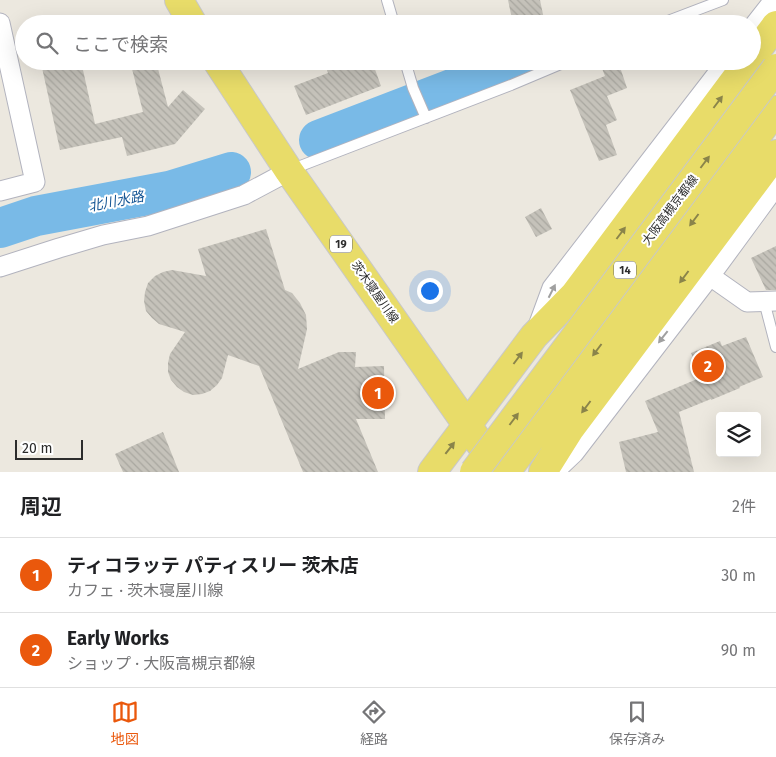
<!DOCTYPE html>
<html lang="ja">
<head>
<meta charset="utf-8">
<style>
  :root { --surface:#fff; --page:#f6f6f6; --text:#202124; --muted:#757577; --line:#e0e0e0; --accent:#ea580c }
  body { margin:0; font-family:"Fira Sans","Noto Sans JP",sans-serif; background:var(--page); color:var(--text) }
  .controls { position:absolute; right:15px; bottom:15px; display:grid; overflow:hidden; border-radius:5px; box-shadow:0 5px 20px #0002 }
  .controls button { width:45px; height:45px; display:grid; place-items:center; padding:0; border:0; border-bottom:1px solid var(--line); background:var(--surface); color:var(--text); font:25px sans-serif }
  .scale { position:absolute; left:15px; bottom:12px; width:68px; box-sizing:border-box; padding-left:5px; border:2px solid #2c2c2c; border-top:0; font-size:14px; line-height:18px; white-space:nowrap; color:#2c2c2c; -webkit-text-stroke:4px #fff; paint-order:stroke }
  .you { position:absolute; left:429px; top:290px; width:18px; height:18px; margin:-12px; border:4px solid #fff; border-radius:50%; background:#1a73e8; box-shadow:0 0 0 8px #1a73e833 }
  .badge { display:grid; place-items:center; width:32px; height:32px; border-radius:50%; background:var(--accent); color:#fff; font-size:16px; font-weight:700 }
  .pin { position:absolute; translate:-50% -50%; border:2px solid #fff; box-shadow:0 1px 5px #0006 }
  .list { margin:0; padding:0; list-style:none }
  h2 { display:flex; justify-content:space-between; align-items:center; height:65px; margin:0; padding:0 20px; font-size:21px }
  h2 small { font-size:16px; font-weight:400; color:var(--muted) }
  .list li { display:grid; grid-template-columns:32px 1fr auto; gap:15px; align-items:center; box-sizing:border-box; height:75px; padding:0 20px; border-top:1px solid var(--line) }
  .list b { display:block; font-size:19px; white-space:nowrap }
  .list p { margin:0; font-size:16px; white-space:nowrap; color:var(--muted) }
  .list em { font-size:16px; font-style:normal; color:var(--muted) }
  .icon { flex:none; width:28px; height:28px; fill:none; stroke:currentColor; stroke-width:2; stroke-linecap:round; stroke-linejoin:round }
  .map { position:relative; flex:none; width:776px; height:472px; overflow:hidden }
  .search { position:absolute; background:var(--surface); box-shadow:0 5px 20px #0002; left:15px; right:15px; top:15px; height:55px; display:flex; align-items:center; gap:12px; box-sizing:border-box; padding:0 18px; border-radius:28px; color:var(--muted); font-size:19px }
  .sheet { height:215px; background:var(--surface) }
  nav { display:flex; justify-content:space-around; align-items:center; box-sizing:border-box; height:70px; border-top:1px solid var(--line); background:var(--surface); font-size:14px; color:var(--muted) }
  nav a { display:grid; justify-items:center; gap:2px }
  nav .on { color:var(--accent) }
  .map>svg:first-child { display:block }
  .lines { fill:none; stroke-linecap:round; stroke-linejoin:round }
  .river { stroke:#79bae7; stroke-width:40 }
  .building { fill:url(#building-back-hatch) }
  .lane-casing { stroke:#b2b3be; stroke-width:12 }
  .street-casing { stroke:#b2b3be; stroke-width:21 }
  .primary-casing { stroke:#c8c8c8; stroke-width:30 }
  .lane { stroke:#fff; stroke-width:10 }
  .street { stroke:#fff; stroke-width:19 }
  .primary { stroke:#e8dc69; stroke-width:28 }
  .primary-bridge-casing { stroke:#c8c8c8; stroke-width:30; stroke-linecap:butt }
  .primary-bridge { stroke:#e8dc69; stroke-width:28 }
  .oneway { fill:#8a844a }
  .oneway2 { fill:#a0a0a0 }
  .labels { text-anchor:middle; stroke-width:4; stroke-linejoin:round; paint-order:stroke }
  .shield { fill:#fff; stroke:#6b6b6b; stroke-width:1 }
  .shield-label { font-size:11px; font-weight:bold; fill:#2c2c2c }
  .street-label { font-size:12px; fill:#2c2c2c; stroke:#fff }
  .water-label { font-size:14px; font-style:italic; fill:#175795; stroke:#fff }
</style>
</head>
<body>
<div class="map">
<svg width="776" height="472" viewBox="0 0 776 472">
  <defs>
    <pattern id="building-back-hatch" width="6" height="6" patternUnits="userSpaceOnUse" patternTransform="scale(1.25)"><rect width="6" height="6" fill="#c5c2ba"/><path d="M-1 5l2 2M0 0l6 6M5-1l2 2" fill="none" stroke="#a9a7a0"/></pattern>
  </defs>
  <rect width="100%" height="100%" fill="#ece8df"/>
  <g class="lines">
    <path class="river" d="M319,140l206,-79
      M0,228l36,-12 133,-25 62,-19"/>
  </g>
  <path class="building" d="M508,0h32l5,24h-32z
    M50,61h31l14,63 48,-12 -13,-51h26l12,46 15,-17 22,19 -30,35 -48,12 -5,-19 -62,13 -19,-87z
    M324,61h48l9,25 -75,29 -12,-29 34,-13z
    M599,61h19l9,27 -20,8 10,24 -11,5 11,30 -18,6 -29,-71 35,-14z
    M541,208l11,21 -16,8 -11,-20z
    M266,229l19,61 7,3 8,10 6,12 1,14 -9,40 41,-17h17l-1,15 29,-1 1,53h-29l22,53h-75l-44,-106 -31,-11 -6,23 -5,7 -7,6 -8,3 -9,1 -9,-3 -7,-5 -6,-7 -3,-8v-9l2,-9 15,-22 -26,-8 -7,-6 -6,-7 -2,-10 1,-9 3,-9 7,-7 8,-4 9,-2 34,6 -8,-27z
    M776,246v44h-10l-15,-32z
    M746,337l17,40 -24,10 1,1 -29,12v-1l-32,13 15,60h-68l-7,-30 39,-10 -13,-31 57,-24 -11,-24 29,-12 2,5z
    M163,432l16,40h-56l-8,-18z"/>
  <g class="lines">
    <g class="lane-casing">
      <path id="lane" d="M387,0l7,24
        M660,24l63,-24
        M405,61l8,27 13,30
        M290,170l221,-85 57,-24
        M764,301l12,46"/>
    </g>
    <g class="street-casing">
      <path id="street" d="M0,23l35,159 -35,9
        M752,28l22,-28
        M0,267l59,-19 44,-13 45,-9 96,-31 45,-24
        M710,276l37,26 29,-1
        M538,326l14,-38 175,-227
        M554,472l20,-19 136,-177 66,-90"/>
    </g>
    <g class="primary-casing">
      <path id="primary" d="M179,0l14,24
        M752,57l24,-32
        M217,61l72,110 211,301
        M432,472l102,-136 41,-42 174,-233
        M506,472l270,-362
        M543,472l27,-43 206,-275"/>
    </g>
    <use href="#lane" class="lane"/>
    <use href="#street" class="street"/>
    <use href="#primary" class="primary"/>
    <g class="primary-bridge-casing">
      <path id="primary-bridge" d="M474,472l302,-404"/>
    </g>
    <use href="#primary-bridge" class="primary-bridge"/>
  </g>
  <defs><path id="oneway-solid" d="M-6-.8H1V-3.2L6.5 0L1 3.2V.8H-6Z" transform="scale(1.25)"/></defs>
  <g class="oneway">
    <use href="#oneway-solid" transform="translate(718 102) rotate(-53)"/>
    <use href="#oneway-solid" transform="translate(705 162) rotate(-53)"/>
    <use href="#oneway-solid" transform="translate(694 220) rotate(127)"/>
    <use href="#oneway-solid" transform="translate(621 233) rotate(-53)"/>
    <use href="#oneway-solid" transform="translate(684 277) rotate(127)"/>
    <use href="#oneway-solid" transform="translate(597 350) rotate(127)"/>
    <use href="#oneway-solid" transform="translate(518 358) rotate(-53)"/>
    <use href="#oneway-solid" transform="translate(586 407) rotate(127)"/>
    <use href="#oneway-solid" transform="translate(514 419) rotate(-53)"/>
    <use href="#oneway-solid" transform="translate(450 448) rotate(-52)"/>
  </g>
  <g class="oneway2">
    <use href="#oneway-solid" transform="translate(552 291) rotate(-63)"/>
    <use href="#oneway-solid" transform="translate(663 337) rotate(128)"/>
  </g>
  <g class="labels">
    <g class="shield">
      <rect x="330" y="235.5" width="22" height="17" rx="4"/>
      <rect x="614" y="261.5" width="22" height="17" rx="4"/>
    </g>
    <g class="shield-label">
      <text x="341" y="248">19</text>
      <text x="625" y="274">14</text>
    </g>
    <g class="street-label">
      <text transform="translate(670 210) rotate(-53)" y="4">大阪高槻京都線</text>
      <text transform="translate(375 292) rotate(55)" y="4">茨木寝屋川線</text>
    </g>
    <g class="water-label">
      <text transform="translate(116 201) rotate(-11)" y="5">北川水路</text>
    </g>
  </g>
</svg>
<div class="controls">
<button><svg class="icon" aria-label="layers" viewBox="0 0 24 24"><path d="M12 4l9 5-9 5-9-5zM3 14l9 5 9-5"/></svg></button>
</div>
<div class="scale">20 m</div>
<div class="you"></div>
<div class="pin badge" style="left:378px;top:393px">1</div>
<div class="pin badge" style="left:708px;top:366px">2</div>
<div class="search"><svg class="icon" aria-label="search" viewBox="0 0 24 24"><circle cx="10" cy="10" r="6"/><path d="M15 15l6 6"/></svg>ここで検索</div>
</div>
<section class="sheet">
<h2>周辺<small>2件</small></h2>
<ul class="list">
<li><span class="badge">1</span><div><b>ティコラッテ パティスリー 茨木店</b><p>カフェ · 茨木寝屋川線</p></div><em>30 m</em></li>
<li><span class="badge">2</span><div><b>Early Works</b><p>ショップ · 大阪高槻京都線</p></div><em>90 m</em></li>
</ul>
</section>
<nav>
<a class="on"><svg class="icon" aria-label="map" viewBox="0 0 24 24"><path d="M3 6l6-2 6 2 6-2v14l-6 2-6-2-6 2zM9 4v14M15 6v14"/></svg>地図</a>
<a><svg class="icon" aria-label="directions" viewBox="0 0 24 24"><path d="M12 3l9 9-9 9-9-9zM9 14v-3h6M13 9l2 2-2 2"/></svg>経路</a>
<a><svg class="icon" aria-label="saved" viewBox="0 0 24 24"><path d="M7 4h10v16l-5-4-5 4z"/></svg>保存済み</a>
</nav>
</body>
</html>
